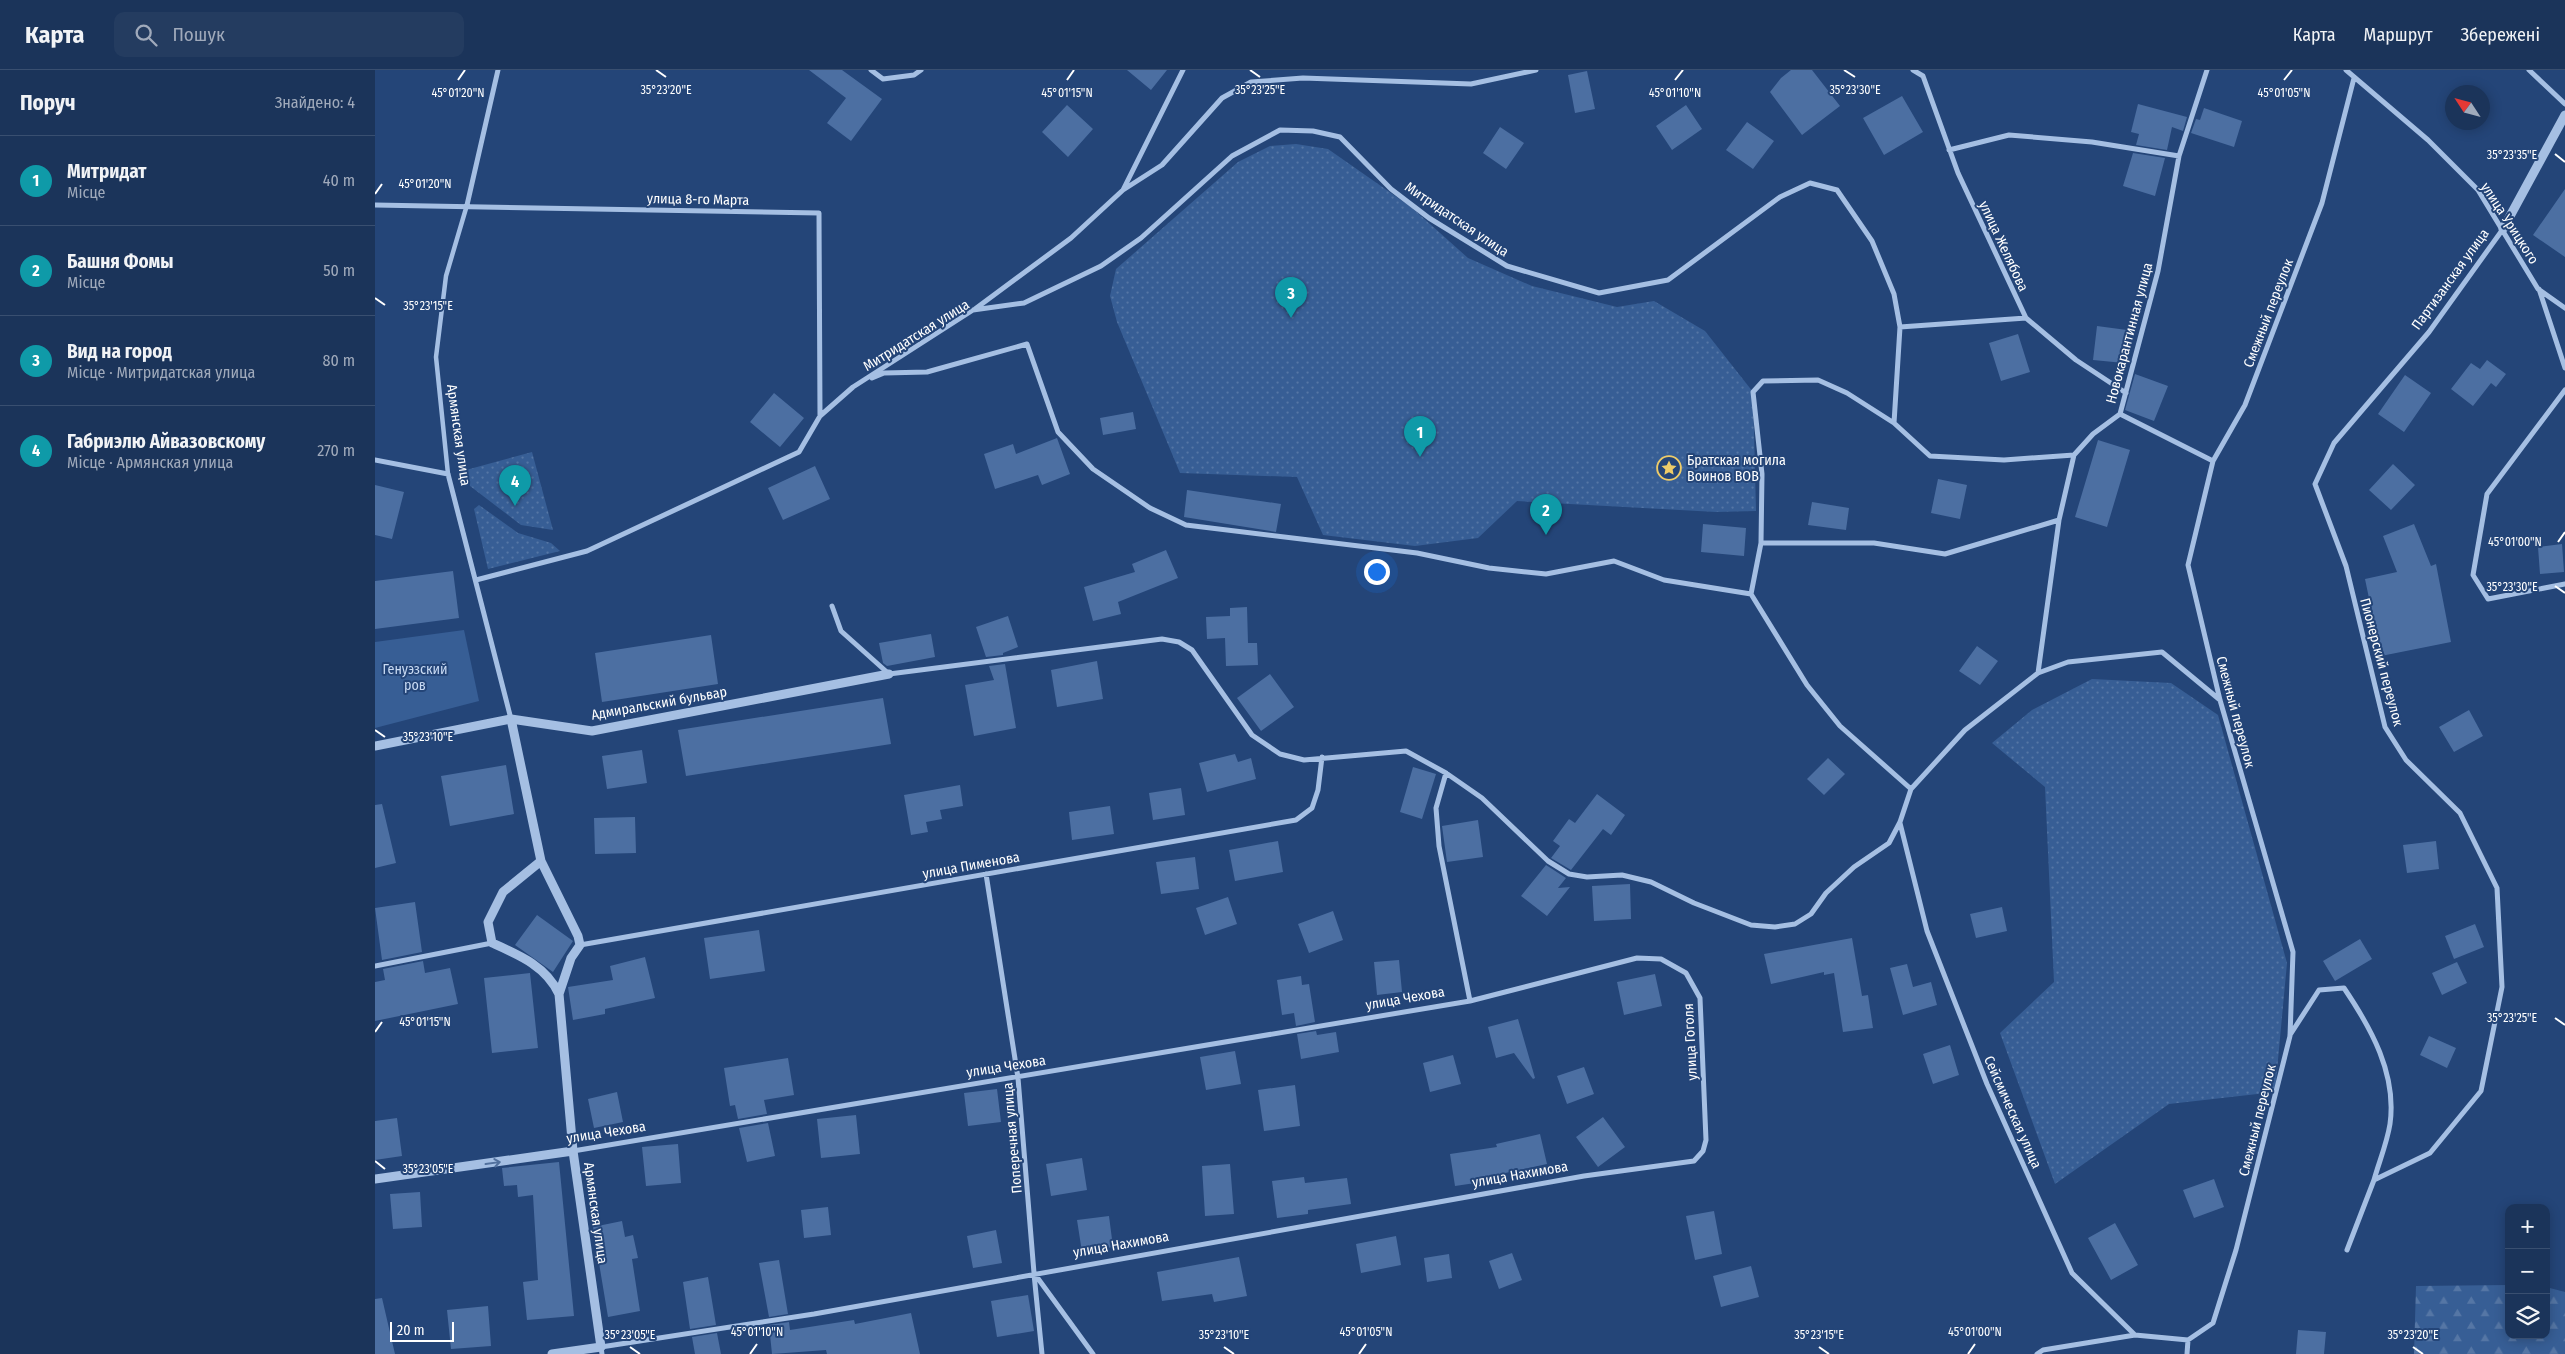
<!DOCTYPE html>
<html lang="uk">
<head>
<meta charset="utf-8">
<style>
  :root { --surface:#1b345a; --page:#243c60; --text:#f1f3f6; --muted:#a0aabb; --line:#394f70; --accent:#90b9f0 }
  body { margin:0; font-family:"Fira Sans Condensed",sans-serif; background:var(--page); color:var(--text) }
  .controls { position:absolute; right:15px; bottom:15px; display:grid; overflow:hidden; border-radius:10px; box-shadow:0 2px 12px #0003 }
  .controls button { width:45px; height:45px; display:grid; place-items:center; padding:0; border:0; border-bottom:1px solid var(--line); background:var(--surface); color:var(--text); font:25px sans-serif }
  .compass { position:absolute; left:2070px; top:15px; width:45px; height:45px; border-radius:50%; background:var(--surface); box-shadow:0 2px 12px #0003; rotate:306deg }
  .scale { position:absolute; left:15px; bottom:12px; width:64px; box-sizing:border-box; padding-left:5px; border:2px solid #fff; border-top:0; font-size:14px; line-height:18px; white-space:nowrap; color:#fff; -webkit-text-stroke:4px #244578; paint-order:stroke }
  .you { position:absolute; left:1001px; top:501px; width:18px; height:18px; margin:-12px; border:4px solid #fff; border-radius:50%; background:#1a73e8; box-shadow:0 0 0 8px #1a73e833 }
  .badge { display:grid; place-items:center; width:32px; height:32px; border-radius:50%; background:var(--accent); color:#fff; font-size:16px; font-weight:700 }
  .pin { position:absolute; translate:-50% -41px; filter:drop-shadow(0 1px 2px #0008) }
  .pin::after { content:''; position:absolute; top:26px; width:18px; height:15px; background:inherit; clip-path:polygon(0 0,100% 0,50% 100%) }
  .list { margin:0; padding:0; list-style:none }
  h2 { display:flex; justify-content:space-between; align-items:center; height:65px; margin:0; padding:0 20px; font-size:21px }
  h2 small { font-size:16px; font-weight:400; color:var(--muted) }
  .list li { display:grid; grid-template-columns:32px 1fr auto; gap:15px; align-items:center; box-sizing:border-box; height:90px; padding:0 20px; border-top:1px solid var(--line) }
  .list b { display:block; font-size:19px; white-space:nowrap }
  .list p { margin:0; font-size:16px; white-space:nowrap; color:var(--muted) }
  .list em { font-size:16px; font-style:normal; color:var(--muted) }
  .icon { flex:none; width:28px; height:28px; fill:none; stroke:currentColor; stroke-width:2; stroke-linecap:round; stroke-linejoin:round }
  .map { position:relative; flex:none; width:2190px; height:1284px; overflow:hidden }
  header { display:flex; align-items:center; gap:30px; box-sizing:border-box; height:70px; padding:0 25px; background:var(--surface); border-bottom:1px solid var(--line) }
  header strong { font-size:24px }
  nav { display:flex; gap:28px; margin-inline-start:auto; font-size:18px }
  .search { width:350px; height:45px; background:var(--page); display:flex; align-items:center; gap:12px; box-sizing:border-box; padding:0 18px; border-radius:10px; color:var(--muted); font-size:19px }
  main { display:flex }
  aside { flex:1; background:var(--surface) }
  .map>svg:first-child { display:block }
  .grass { fill:url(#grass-dots) }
  .forest { fill:url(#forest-firs) }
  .park { fill:#375e95 }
  .building { fill:#4c6fa2 }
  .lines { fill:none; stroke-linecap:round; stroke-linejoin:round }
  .pedestrian { stroke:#a5bfe3; stroke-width:4.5 }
  .minor { stroke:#a5bfe3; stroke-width:5 }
  .tertiary { stroke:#a5bfe3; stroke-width:9 }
  .oneway { stroke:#51709d }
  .ticks { fill:none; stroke:#fff; stroke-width:2 }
  .labels { text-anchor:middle; stroke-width:4; stroke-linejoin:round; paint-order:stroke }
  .street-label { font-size:14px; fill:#fff; stroke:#244578 }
  .poi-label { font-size:14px; fill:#fff; stroke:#244578; text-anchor:start }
  .park-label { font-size:14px; fill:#c8daf3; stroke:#244578 }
  .ticks-label { font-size:12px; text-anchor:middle; fill:#fff; stroke:#244578; stroke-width:4; stroke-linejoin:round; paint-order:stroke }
</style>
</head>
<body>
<header>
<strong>Карта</strong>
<div class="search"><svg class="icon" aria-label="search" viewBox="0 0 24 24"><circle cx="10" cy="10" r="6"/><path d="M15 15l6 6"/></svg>Пошук</div>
<nav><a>Карта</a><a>Маршрут</a><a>Збережені</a></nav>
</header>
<main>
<aside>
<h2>Поруч<small>Знайдено: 4</small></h2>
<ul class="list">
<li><span class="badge" style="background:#0f9aa8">1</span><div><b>Митридат</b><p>Місце</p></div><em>40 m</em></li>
<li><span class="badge" style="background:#0f9aa8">2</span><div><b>Башня Фомы</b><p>Місце</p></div><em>50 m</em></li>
<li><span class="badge" style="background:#0f9aa8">3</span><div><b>Вид на город</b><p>Місце · Митридатская улица</p></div><em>80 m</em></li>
<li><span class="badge" style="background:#0f9aa8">4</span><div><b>Габриэлю Айвазовскому</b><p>Місце · Армянская улица</p></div><em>270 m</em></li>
</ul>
</aside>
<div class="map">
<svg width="2190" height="1284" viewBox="0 0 2190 1284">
  <defs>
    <pattern id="grass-dots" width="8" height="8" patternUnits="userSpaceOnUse" patternTransform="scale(1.25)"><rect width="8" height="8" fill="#375e95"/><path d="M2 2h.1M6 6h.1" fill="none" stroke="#5576a5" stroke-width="1.8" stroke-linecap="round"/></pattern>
    <pattern id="forest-firs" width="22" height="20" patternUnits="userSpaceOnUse" patternTransform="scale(1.25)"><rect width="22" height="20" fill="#375e95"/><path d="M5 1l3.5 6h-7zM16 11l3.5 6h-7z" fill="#5576a5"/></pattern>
  </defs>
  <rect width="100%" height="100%" fill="#244578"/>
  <path class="grass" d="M921,74l32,5 83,58 57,51 64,28 85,21 37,-6 51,30 48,61 3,119 -40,1 -199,-11 -39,37 -63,8 -92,-11 -26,-58 -117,-4 -63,-151 -7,-26 6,-27 122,-107 32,-16z
    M157,382l21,78 -32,-5 -51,-39 -4,-16z
    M104,435l39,28 33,10 9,8 -72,18 -14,-60z
    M1717,609l79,4 47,32 69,248 -12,129 -106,12 -114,80 -55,-151 54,-51 -9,-195 -53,-44 40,-33z"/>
  <path class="forest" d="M2134,1215v50h37v-48l19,5v62h-151l2,-68z"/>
  <path class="park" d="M89,560l15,71 -104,27v-86z"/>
  <path class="building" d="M434,0h33l40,29 -31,42 -24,-18 19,-25z
    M752,0h40l-16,20z
    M1416,0h21l28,36 -38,29 -32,-43 11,-14z
    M1212,1l8,38 -20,4 -7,-38z
    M1527,26l21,36 -39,23 -21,-37z
    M1763,34l49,13 -4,14 -11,-4 -5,23 -31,-5 3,-11 -8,-2z
    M692,35l26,24 -25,28 -26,-25z
    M1311,35l16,24 -30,21 -16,-24z
    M1829,38l38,13 -8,26 -43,-14 5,-14 4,1z
    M1372,52l27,19 -21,28 -27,-19z
    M1125,57l24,16 -18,26 -23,-16z
    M1758,83l32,5 -10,38 -32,-10z
    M2190,119v68l-32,-22z
    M1722,256l30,4 -3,33 -31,-3z
    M1643,264l12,38 -29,9 -12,-38z
    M2112,290l19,14 -10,13 -5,-4 -18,23 -22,-17 20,-26 9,6z
    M1760,304l33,12 -14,35 -29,-11z
    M2030,305l26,18 -27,39 -26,-18z
    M399,323l30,25 -24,29 -30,-25z
    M758,342l3,17 -33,6 -3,-17z
    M682,368l13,36 -28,11 -4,-10 -43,14 -11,-35 29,-10 3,10z
    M1723,370l32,10 -23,77 -32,-10z
    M2018,394l22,21 -24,25 -22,-20z
    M440,396l15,33 -47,21 -15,-32z
    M1563,409l29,6 -7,34 -29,-6z
    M0,415l29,7 -12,47 -17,-4z
    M812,420l94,14 -5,28 -92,-15z
    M1437,432l37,6 -3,22 -38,-5z
    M1328,454l43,4 -2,28 -43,-4z
    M2039,454l17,42 5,-2 15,78 -70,14 -16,-77 32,-7 -14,-36z
    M2187,474l2,28 -24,2 -2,-27z
    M791,480l12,28 -60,24 3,12 -28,7 -9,-34 51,-15 -3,-8z
    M78,501l6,47 -84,11v-48z
    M872,537l1,36h9l1,22 -32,1 -1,-28 -18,1 -1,-22 24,-1v-8z
    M633,546l10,31 -15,6v2l-17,2 -10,-30z
    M556,564l4,23 -48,9 -4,-3 -4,-20z
    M336,565l7,49 -116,18 -7,-49z
    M1602,576l21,15 -18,24 -21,-14z
    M722,591l6,38 -46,8 -6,-37z
    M630,594l11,64 -42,8 -9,-51 29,-5 -5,-14z
    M895,604l24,33 -33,24 -24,-33z
    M508,628l8,46 -205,32 -8,-46z
    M2094,640l14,26 -29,16 -15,-25z
    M267,680l5,33 -40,6 -5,-33z
    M860,684l3,8 13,-4 5,21 -49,13 -8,-29z
    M1453,688l17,16 -21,21 -17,-16z
    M131,695l8,49 -64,12 -9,-50z
    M1038,697l23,7 -14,45 -22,-7z
    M585,715l3,21 -23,4 2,9 -16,3 2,10 -17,3 -7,-40z
    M806,718l4,27 -32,5 -4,-27z
    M1222,724l28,21 -14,20 -8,-6 -32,41 -20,-12 9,-12 -7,-5 16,-22 6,4z
    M7,734l14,59 -21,5v-63z
    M735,736l4,28 -42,6 -3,-28z
    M260,747l1,36 -41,1 -1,-36z
    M1103,750l5,37 -36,5 -5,-36z
    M903,771l5,31 -48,9 -6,-31z
    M2061,771l3,28 -32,4 -4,-28z
    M820,787l4,32 -38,5 -5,-32z
    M1171,795l20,13 -8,10 12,-1 -23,29 -26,-20z
    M1255,814l1,35 -37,2 -2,-35z
    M853,827l9,27 -32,11 -9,-27z
    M40,832l7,50 -40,8 -7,-52z
    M1627,837l5,24 -31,7 -6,-24z
    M958,841l10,29 -34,13 -11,-29z
    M162,845l36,26 -20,31 -38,-27z
    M2100,854l9,23 -30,12 -9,-23z
    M384,860l6,41 -55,8 -6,-41z
    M1477,868l10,58 6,-1 5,33 -30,4 -9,-59 -10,2v-3l-53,12 -7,-30z
    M1985,869l12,20 -37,22 -12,-20z
    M270,887l10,41 -50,11v5l-32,6 -5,-33 45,-7 -3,-14z
    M1024,890l3,32 -25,3 -3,-33z
    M48,891l2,12 25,-5 8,36 -83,17v-39l10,-2 -2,-11z
    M2082,892l10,21 -25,12 -10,-22z
    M1532,894l6,23 18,-5 6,23 -34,10 -13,-47z
    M155,903l8,75 -46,5 -8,-75z
    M1280,904l7,32 -38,9 -7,-33z
    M926,906l1,9 7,-1 6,38 -19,4 -2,-13 -12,2 -5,-35z
    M1143,949l17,59 -2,1 -19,-26 -18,5 -8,-31z
    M941,961l1,4 19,-3 3,20 -38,7 -4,-25z
    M2054,966l27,12 -9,20 -27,-13z
    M1575,975l9,30 -26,9 -10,-30z
    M860,981l6,33 -35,6 -6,-33z
    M1078,985l8,29 -31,8 -7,-29z
    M413,988l6,37 -30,5 3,14 -29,5 -3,-14 -5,1 -6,-38z
    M1209,997l10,27 -27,10 -10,-28z
    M920,1015l5,41 -36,5 -6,-41z
    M622,1019l4,33 -33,4 -4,-33z
    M242,1022l6,30 -29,6 -6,-29z
    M481,1045l4,39 -39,4 -4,-39z
    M1228,1047l22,30 -27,20 -22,-30z
    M22,1048l5,38 -27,4v-39z
    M393,1053l7,33 -28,6 -8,-34z
    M1165,1064l7,30 -65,14v4l-27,4 -5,-32 47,-7 -1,-3z
    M303,1074l3,39 -35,3 -4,-39z
    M707,1088l5,32 -36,6 -5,-32z
    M184,1092l15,154 -47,4 -4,-38 15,-2 -5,-85 -15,2 -1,-12 -13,1 -2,-18z
    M855,1094l4,50 -29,2 -3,-50z
    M929,1107l1,6 42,-5 4,26 -43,6v4l-31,4 -5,-37z
    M1839,1109l10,28 -30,11 -11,-28z
    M45,1122l2,35 -29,2 -3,-35z
    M453,1137l3,28 -27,3 -3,-28z
    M1339,1141l8,43 -27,6 -9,-44z
    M734,1146l4,31 -31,5 -5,-32z
    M247,1151l3,16 8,-2 5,23 -6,1 8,52 -32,6 -15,-90z
    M1740,1153l23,42 -27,15 -23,-42z
    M621,1160l6,33 -29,5 -6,-32z
    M1021,1166l5,29 -40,8 -5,-29z
    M1137,1183l10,27 -23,9 -10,-28z
    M1074,1184l3,24 -25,4 -3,-24z
    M864,1187l8,39 -33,6 -2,-8 -50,7 -5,-29z
    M404,1190l9,54 -19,3 -10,-54z
    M1376,1196l8,31 -38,10 -8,-31z
    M333,1207l8,48 -26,4 -7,-47z
    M653,1225l6,36 -37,6 -6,-36z
    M7,1228l13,56h-20v-55z
    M113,1236l3,40 -40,3 -4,-39z
    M536,1243l9,41h-93l-1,-4 -54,4 -3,-29 20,-3 1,8 64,-10 1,4z
    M1923,1260l28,2 -2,22h-28z
    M342,1263l4,21h-26l-3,-17z"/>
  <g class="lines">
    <path class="pedestrian" d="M73,404l-12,-117 10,-81 21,-71"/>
    <path class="minor" d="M496,0l12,9 31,-4 7,-5
      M1538,0l10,6 35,97 68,145 50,42 50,33
      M1971,0l82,70 50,50 60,99 27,19
      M2154,0l36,34
      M1574,80l60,-15 83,7 87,14
      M748,120l39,-25 60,-67 29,-16 52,-4 168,6 65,-14
      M0,135l444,8 1,203
      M92,135l31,-135
      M2164,219l26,79
      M600,239l96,-71 52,-48 60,-120
      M1525,257l126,-9
      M497,308l12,-5 43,-1 100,-28 31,88 35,37 57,39 36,17 231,28 72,15 57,6 68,-13 50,19 87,14
      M2190,320l-78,104 -14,81 15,24 77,-15
      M1745,344l93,47
      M1519,353l-47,-30 -29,-13 -55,1 -10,11 9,82 -1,69 -10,51 56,91 33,41 71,63
      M0,390l73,14 63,245
      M1386,473h113l71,11 114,-34
      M101,510l111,-29 212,-99 21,-36 33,-29 120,-77 51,-7 77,-37 40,-28 91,-82 48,-26 33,1 27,6 51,52 38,29 78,48 92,27 69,-13 112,-83 30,-14 27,7 35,51 22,53 6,33 -6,96 36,33 74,4 70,-5
      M457,536l9,25 48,43 273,-35 17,3 13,8 60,85 28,19 24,6 102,-9 40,22 36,25 66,63 21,13 18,3 35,-2 29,7 43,21 57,22 24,2 20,-3 16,-10 15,-21 28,-26 35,-24 11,-21 11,-33 54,-59 73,-57 30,-11 94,-10 58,48
      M1663,603l21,-153 15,-65 19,-21 27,-20 38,-143 21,-115 28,-86
      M1071,703l-10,35 3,38 31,155
      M1525,753l27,108 60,153 85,189 63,62 53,5
      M611,804l32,204 16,195 59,81
      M205,875l716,-125 16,-12 6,-18 4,-33
      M0,896l117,-23
      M1915,965l29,-45 25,-2c27,40 53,86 46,136 -3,19 -11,38 -16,56
      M198,1081l897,-150 167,-43 24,1 25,14 14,25 6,142 -3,11 -9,10 -110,15 -770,138 -213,33 1,7
      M1972,1180l27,-70 56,-27 51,-62 21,-104 -5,-99 -37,-75 -54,-53 -21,-33 -39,-161 -31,-82 19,-41 95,-111 74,-103
      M659,1204l8,80
      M1662,1284l6,-4 92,-15
      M1812,1284l1,-14 25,-17 23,-73 54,-214 3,-84 -73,-252 -32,-135 25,-104 32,-56 77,-202 32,-125"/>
    <path class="tertiary" d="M2128,159l62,-114
      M136,649l30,142 37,75 2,9 -9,13 -12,36c-13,-28 -40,-39 -67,-51l-4,-21 15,-30 38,-31
      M0,676l136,-27 81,12 297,-57
      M0,1109l198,-28
      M177,1284l49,-7 -28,-196 -14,-157"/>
  </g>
  <defs><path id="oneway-shaft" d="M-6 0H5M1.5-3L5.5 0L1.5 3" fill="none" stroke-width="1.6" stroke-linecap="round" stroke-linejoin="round" transform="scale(1.25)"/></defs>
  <use class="oneway" href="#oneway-shaft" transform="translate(118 1093) rotate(-8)"/>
  <path class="ticks" d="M281,0l10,7M875,0l10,7M1469,0l11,7M83,10l7,-10M692,10l7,-10M1300,10l8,-10M1909,10l8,-10M2180,84l10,8M0,124l7,-10M0,228l10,7M2183,472l7,-10M2180,516l10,7M0,660l10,7M2180,948l10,7M0,962l7,-10M0,1091l10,8M255,1277l10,7M849,1277l10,7M1444,1277l10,7M2038,1277l10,7M375,1284l7,-10M984,1284l7,-10M1593,1284l7,-10"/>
  <defs>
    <g id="sight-ring" transform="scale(1.25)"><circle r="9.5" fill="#244578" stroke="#eecc69" stroke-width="1.5"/><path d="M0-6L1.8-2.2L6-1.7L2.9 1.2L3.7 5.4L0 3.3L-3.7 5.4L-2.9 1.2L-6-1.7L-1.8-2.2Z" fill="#eecc69"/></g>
  </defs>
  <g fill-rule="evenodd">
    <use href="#sight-ring" x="1294" y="398"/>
  </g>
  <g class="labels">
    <g class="street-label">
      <text transform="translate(323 129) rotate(1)" y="5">улица 8-го Марта</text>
      <text transform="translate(1082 149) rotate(34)" y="5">Митридатская улица</text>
      <text transform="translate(2135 153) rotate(57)" y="5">улица Урицкого</text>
      <text transform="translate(1629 176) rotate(65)" y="5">улица Желябова</text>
      <text transform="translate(2075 209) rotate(-54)" y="5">Партизанская улица</text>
      <text transform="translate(1893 243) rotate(-69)" y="5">Смежный переулок</text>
      <text transform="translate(1754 263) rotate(-75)" y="5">Новокарантинная улица</text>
      <text transform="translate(541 265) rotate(-32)" y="5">Митридатская улица</text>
      <text transform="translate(84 365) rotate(82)" y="5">Армянская улица</text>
      <text transform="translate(2007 592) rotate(75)" y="5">Пионерский переулок</text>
      <text transform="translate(284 633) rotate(-10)" y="5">Адмиральский бульвар</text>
      <text transform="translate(1861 642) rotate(75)" y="5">Смежный переулок</text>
      <text transform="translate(596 795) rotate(-10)" y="5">улица Пименова</text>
      <text transform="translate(1030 928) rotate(-10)" y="5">улица Чехова</text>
      <text transform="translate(1315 972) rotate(-93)" y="5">улица Гоголя</text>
      <text transform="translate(631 996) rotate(-9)" y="5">улица Чехова</text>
      <text transform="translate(1638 1042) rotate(66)" y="5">Сейсмическая улица</text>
      <text transform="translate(1882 1050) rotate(-76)" y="5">Смежный переулок</text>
      <text transform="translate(231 1062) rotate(-9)" y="5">улица Чехова</text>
      <text transform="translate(637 1068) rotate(-95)" y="5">Поперечная улица</text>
      <text transform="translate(1145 1104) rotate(-10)" y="5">улица Нахимова</text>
      <text transform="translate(221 1143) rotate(82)" y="5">Армянская улица</text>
      <text transform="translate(746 1174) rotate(-10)" y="5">улица Нахимова</text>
    </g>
    <g class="poi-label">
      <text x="1312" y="395">Братская могила<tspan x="1312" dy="16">Воинов ВОВ</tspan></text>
    </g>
    <g class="park-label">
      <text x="40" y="604">Генуэзский<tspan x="40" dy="16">ров</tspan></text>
    </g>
  </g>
  <g class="ticks-label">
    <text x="291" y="24">35°23'20"E</text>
    <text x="885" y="24">35°23'25"E</text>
    <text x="1480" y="24">35°23'30"E</text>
    <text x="83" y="27">45°01'20"N</text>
    <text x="692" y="27">45°01'15"N</text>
    <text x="1300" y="27">45°01'10"N</text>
    <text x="1909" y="27">45°01'05"N</text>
    <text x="2137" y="89">35°23'35"E</text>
    <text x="50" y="118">45°01'20"N</text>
    <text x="53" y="240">35°23'15"E</text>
    <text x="2140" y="476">45°01'00"N</text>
    <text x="2137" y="521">35°23'30"E</text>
    <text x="53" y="671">35°23'10"E</text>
    <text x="2137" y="952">35°23'25"E</text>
    <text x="50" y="956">45°01'15"N</text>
    <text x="53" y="1103">35°23'05"E</text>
    <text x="382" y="1266">45°01'10"N</text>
    <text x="991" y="1266">45°01'05"N</text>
    <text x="1600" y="1266">45°01'00"N</text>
    <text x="255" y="1269">35°23'05"E</text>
    <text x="849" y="1269">35°23'10"E</text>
    <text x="1444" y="1269">35°23'15"E</text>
    <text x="2038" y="1269">35°23'20"E</text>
  </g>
</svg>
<div class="controls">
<button>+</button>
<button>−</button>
<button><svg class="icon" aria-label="layers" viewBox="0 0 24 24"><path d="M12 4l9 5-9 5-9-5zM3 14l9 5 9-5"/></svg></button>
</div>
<svg class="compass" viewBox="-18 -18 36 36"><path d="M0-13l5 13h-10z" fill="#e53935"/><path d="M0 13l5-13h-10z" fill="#a0aabb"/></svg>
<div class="scale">20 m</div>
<div class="you"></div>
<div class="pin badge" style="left:1045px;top:387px;background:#0f9aa8">1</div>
<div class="pin badge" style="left:1171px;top:465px;background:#0f9aa8">2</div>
<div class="pin badge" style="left:916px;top:248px;background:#0f9aa8">3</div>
<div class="pin badge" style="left:140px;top:436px;background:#0f9aa8">4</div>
</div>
</main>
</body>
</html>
